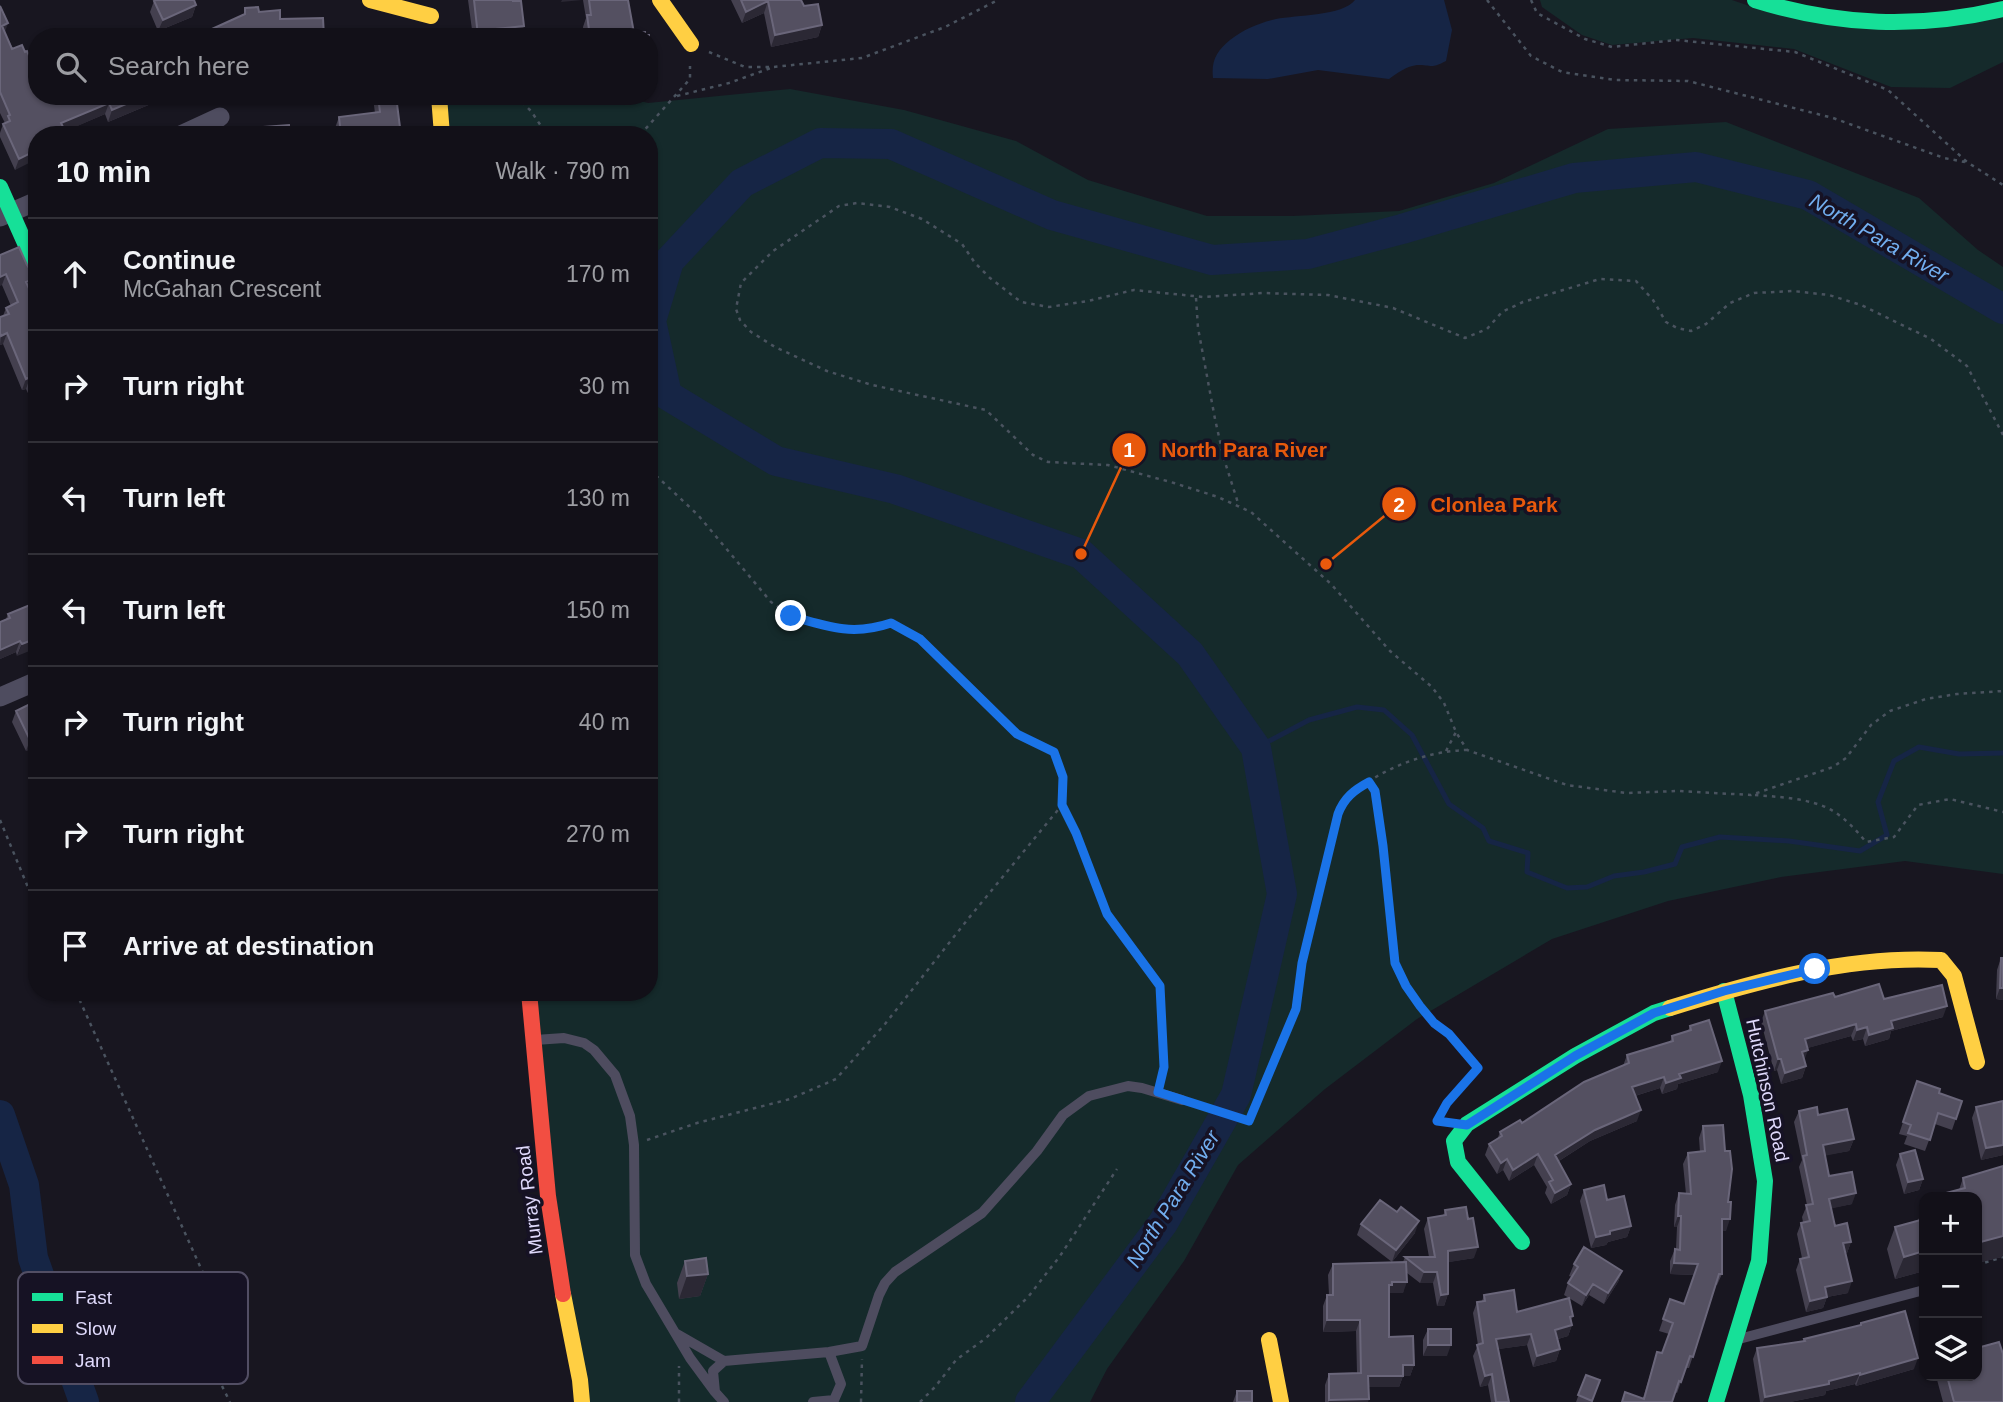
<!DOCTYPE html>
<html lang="en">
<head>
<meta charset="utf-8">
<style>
  :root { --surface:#121018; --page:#1b1921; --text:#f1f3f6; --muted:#9c9da2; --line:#313037 }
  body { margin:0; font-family:Arial,sans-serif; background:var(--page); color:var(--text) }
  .controls { position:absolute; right:21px; bottom:21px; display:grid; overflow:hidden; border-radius:14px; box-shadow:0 2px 5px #0004 }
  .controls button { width:63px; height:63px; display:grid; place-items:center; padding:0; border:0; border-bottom:2px solid var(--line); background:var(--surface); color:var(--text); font:35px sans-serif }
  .stop { position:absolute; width:21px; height:21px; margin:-16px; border:5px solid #1a73e8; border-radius:50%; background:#fff }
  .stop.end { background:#1a73e8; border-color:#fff; box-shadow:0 2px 7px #0008 }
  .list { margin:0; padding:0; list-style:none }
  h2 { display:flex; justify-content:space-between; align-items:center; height:91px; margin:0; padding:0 28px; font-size:30px }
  h2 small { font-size:23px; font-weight:400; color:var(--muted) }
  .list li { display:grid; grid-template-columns:46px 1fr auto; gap:21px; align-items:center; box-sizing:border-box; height:112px; padding:0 28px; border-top:2px solid var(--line) }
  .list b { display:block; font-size:26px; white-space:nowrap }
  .list p { margin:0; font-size:23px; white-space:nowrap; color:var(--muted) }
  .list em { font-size:23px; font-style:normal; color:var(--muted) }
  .icon { flex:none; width:38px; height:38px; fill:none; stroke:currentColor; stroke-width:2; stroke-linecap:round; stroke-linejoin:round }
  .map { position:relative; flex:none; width:2003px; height:1402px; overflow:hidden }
  .search { position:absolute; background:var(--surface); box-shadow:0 2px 5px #0004; left:28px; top:28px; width:630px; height:77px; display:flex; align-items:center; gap:18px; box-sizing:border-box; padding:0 24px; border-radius:28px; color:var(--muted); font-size:26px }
  .panel { position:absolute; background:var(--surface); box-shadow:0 2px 5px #0004; left:28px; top:126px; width:630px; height:875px; border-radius:28px }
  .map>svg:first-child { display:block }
  .green { fill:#152a2b }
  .water { fill:#162545 }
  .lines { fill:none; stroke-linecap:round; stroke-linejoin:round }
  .stream { stroke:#162545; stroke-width:5 }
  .river { stroke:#162545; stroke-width:30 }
  .path { stroke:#4a535f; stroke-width:2.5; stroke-dasharray:3.5 5; stroke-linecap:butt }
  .lane { stroke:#4e4c5f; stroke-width:10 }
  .street { stroke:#4e4c5f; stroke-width:19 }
  .fast { stroke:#16e098; stroke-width:16 }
  .slow { stroke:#ffcf43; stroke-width:16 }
  .jam { stroke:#f24e42; stroke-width:16 }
  .wall { fill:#44404f }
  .shaded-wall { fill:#2b2834 }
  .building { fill:#545061; stroke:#6a667a; stroke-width:2 }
  .route { stroke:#1a73e8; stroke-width:9 }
  .labels { text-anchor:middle; stroke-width:7; stroke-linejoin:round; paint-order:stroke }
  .street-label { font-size:19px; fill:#dfd9fb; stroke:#161224 }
  .water-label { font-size:21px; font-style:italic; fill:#72aeef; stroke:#161224 }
  .key { fill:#161224; stroke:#524e64; stroke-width:2 }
  .key-label { font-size:19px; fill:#dfd9fb }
  .leader { fill:none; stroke:#e8590c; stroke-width:2.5 }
  .callout-dot { fill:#e8590c; stroke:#161224; stroke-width:2.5 }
  .mark-label { font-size:21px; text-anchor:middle; font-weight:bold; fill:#fff }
  .callout-label { font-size:21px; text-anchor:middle; font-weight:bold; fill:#e8590c; stroke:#161224; stroke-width:7; stroke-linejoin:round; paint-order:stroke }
</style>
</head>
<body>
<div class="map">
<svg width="2003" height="1402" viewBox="0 0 2003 1402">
  <rect width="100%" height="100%" fill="#181620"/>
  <path class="green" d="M1540,0h192l38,13 233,5v44l-53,26 -59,-1 -97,-38 -101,-11 -81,7 -30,-10 -40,-28z
    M790,89l114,21 112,31 72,39 119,36h86l106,-5 95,-28 114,-54 118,-7 193,76 59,52 25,17v607l-98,-13 -124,16 -113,24 -116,38 -135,80 -92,70 -87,76 -54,96 -77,108 -17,33h-508l-52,-410h119v-857h-207l-4,-39h183l27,7z"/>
  <path class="water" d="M1355,0h89l8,30 -6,31c-15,8 -14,4 -29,4 -10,1 -20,8 -28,14l-71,-9 -50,9 -55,-1c-2,-18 4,-27 17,-38 14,-11 29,-17 46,-21 20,-4 67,-3 79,-19z"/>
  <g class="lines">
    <path class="stream" d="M1256,748l53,-28 48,-13 27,3 28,25 37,69 34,24 6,13 39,12 -1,19 40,16 20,-1 27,-11 30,-4 31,-8 7,-17 38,-10 69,4 71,10 27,-16 -9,-33 16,-41 25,-14 40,7 44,-1"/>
    <path class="river" d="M0,1115l24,70 9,73 51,144
      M1030,1402l133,-179 73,-128 46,-201 -26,-146 -66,-94 -109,-100 -186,-65 -119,-28 -109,-66 -16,-74 18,-60 73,-78 78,-40 71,1 161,71 160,45 96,-6 94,-25 172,-51 122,-11 112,28 195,114"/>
    <path class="path" d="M1487,0l44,56 31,16 53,8 73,1 145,37 111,40 21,4
      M1531,0l6,13 48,26 27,8 64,-7 119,12 93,38 79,72 36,23
      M709,52l36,15h28l89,-9 83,-31 53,-27
      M516,96l15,15 16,24
      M677,96l52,-13 42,-15
      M640,135l50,-56v-13
      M1196,298l2,30 17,91 9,40 15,47
      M2003,435l-36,-69 -36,-27 -70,-34 -32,-10 -36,-4 -39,2 -24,10 -24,21 -15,7 -14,-3 -11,-6 -13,-22 -17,-19 -36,-2 -77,23 -21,10 -15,17 -22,9 -72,-30 -65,-13 -65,-2 -60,4 -69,-7 -46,11 -39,6 -28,-5 -31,-24 -15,-15 -13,-19 -40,-25 -32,-12 -33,-4 -18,3 -66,45 -32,32 -5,26 4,11 11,12 24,15 52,24 45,14 114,25 47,45 15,7 60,3 66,18 44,14 33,15 80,72 59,67 42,36 12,16 12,29 11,18 100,35 59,8 52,-2 73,4 82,-28 13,-9 25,-33 19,-14 36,-12 31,-5 46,-3
      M1446,751l10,-19
      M1369,782l6,9 8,55 12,117 11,23 14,19 14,18 15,11 29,34 -31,35 -10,18 6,1
      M1755,795c23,2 57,3 78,16 13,8 23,19 33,31l28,-5 24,-32 32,-6 53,13
      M1062,805l14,28 31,81 53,72 4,63 -3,31
      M0,820l37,89
      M76,992l132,292 1,65 4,19 17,34
      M1193,1103l56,18 47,-112 6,-46 41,-161c31,-31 81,-51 124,-52
      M647,1140l50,-17 93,-24 46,-20 49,-55 83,-105 94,-114 1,-28 -9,-24 -37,-19 -97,-95 -29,-16 -30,8 -39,-6 -31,-9 -20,-14 -73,-87 -49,-46
      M1977,1265l26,-8
      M679,1402v-36
      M861,1402l1,-43
      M920,1402l15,-15 21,-27 30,-22 42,-41 32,-41 57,-87"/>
    <path class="lane" d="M535,1040l29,-2 20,5 10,7 21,25 15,41 4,29 1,110 11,29 44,74 25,34
      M677,1334l47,27 105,-9 33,-6 17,-51 6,-12 10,-11 87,-59 55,-62 26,-36 26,-19 39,-10 14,2 40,12
      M1739,1339l185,-49
      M724,1402l-9,-10 -2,-21 11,-10
      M813,1402l21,-2 7,-16 -12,-32"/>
    <path class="street" d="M181,135l39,-18
      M0,217l37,-16
      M0,697l37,-16"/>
    <path class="fast" d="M1755,0c83,26 163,29 248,9
      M0,187l37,83
      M1522,1242l-64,-80 -4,-21 13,-17 108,-68 79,-43 16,-5
      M1716,1402l43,-141 6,-80 -14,-86 -27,-104"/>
    <path class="slow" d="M370,0l61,16
      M660,0l31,44
      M439,96l3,39
      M1670,1008c87,-27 179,-53 271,-48l13,16 23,86
      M563,1294l17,86 2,22
      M1269,1340l12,62"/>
    <path class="jam" d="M529,992l19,204 15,98"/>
  </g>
  <path class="wall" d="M468,0h45l7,37h-47z
    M583,0h45l6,33 15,4h-65l-1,-10 3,-9z
    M731,0h70l3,6 18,19 -4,12 -47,10 -7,-34 -22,10z
    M154,1l42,4 -4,12 -34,14 -8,-19z
    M0,6l5,27 32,63h137v2l-15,6 -1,-3 -50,21 -3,-8 -40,17 -50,39 -15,-33v-4l3,-9 2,-1 -5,-10z
    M329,96h67l5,39h-65l-1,-7 4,-11 36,-4 -2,-15 -43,4z
    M0,255l27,10 9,13 -4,11 -2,1 7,16v23l-4,2 4,8v73l-11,-23 -4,1 -19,-46 -3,1v-28l3,-1 3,-8 5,-2 -9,-21z
    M37,606l-20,50 -1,-4 -16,7v-37l6,-3 2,-5z
    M16,711l21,35 -11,5 -14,-29z
    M2001,958h2v42l-7,-1 1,-29z
    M1835,997l49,2 59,18 -52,14 -2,8 -24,7 -2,-7 -10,2 -2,-5 -44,12 -3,12 2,6 -4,12 -21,6 -4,-14 -3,1 -13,-49 4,-11z
    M1690,1026l28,46 -40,12 -1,5 -15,5 -2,-6 -25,8 2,25 -47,20 -31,20 12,23 -4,11 -16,9 -6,-11 2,-6 -13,-22 -25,16 -6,-11 -6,4 -12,-19 4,-11 8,-4 3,-8 22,-9 101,-57 4,-11 43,-13 2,-6 16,-5z
    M1917,1081l22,12 23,8 -10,29 -17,-6 -10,27 -21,-7 3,-8 -8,-2z
    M2003,1101v54l-22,5 -9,-42 4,-11z
    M1799,1111l19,4 36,24 -5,12 -24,4 4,21 23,28 -21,4 4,18 16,16 -4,11h-1l2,40 -21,4 -4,11 -17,4 -10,-42 4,-11 2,-1 -5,-24 4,-11 2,-1 -1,-5 5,-12 -8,-38 3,-7 -8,-38z
    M1703,1126l25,76 -2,29 -4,-1v44l-5,11h-1l-27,83h-3l-9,25 -2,-1 -32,6 14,-46 5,1 7,-19 -10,-3 11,-32 14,5 10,-29 -24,-1v-13l5,-12h1l1,-22h-3l1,-22 4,-12 7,1 -3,-30 5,-11 12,-1 -1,-14z
    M1900,1154l23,25 -4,11 -15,4 -8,-29z
    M2003,1166v87l-1,4 -25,6v-66h-46l28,-7 4,-12z
    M1584,1190l47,36 -4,11 -19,5 -2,3 -15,3 -11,-47z
    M1924,1202v69l-29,8 -8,-30 8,-22 23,-6z
    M1445,1210l29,48 -26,4v32l-4,12h-7l-4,-23h-13l-13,-10 -4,20h-14v44l25,28 -4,11h-7l-4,11h-31v15h-43v-17l4,-11 28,-1 -1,-42 -33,1v-26l4,-11h2l-1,-20 5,-11 70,-2 2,-5h24l-5,-28 4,-11 15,-2z
    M1361,1224l54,9 -23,29 -35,-27z
    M685,1261l23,13 -8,22 -21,3 -2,-16z
    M1574,1264l48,7 -4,11 -14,22 -15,-9 -7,11 -18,-11 4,-12 4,-6 -3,-1z
    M1484,1295l33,17 54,10 1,3 -4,11 -10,3 2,10 -4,12 -23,6 -6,-22 -29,4 11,53h-18l-3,-17 -8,2 -7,-31 5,-11 -5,-32 4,-11 5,-1z
    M1861,1323l53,46 -58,17 -1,-2 -29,7 -1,4 -35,7h-30l-7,-43 4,-11 46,-7 1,-2 56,-14z
    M1428,1329l19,27h-24v-16z
    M1586,1375l14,5 -8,22h-16z
    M1936,1376h41l26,26h-60z
    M1237,1391l15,11h-19z"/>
  <path class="shaded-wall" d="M562,0h20l-21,2z
    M768,1l-4,12 -22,10 4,-11z
    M196,5l-4,12 -34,14 5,-11z
    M8,23l-4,12 -2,-9z
    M822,25l-4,12 -47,10 4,-12z
    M524,26l-4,11h-42l18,-8z
    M145,96h15l-2,5 -50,21 4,-12z
    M162,96h12v2l-15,6z
    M332,96h42l-1,2 -43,4z
    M109,103l-4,11 -48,21 4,-12z
    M37,150v9l-22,11 4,-11z
    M6,274l-4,11 -2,1v-9z
    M36,278l-4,11 -10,5 4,-12z
    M37,320v9l-11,5 4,-11z
    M7,333l-4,11 -3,1 1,-9z
    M30,377l-4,12 -4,1 4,-11z
    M37,638v10l-20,8 5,-12z
    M20,641l-4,11 -16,7v-9z
    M37,737v9l-11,5 4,-11z
    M2000,988h3v12l-7,-1z
    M1947,1006l-4,11 -52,14 -2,8 -24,7 4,-11 22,-14z
    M1856,1024l-5,12 -50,14 4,-11z
    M1867,1027l-4,12 -10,2 4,-11z
    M1808,1050l-4,11 -2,-9z
    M1778,1059h3l-4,11 -3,1z
    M1722,1061l-4,11 -40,12 -1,5 -15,5 4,-11 13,-9z
    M1806,1066l-4,12 -21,6 4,-11z
    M1664,1077l-4,11 -32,10 4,-11z
    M1641,1110l-4,11 -47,20 -39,25 4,-11 40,-25z
    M1854,1139l-5,12 -30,6 4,-12z
    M2003,1145v10l-22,5 5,-12z
    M1538,1154l-4,11 -25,16 4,-11z
    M1507,1159l-4,11 -6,4 4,-11z
    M1923,1179l-4,11 -15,4 4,-12z
    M1571,1184l-4,11 -16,9 4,-11z
    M1856,1193l-4,11 -27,6 4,-11z
    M1678,1216h3l-4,11h-3z
    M1722,1219h8l-4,12 -8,-1z
    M1419,1221l-4,12 -23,29 4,-12z
    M1631,1226l-4,11 -19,5 -2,3 -15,3 5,-11 14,-6z
    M2003,1236v17l-1,4 -25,6v-20z
    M1851,1242l-4,11 -8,2 4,-12z
    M1478,1247l-4,11 -30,5 4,-12z
    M1924,1251v20l-29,8 9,-22z
    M1674,1263l24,1 -4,11 -24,-1z
    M1622,1271l-4,11 -14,22 4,-11z
    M1424,1272h13l-4,11h-13z
    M708,1274l-8,22 -21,3 8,-23z
    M1852,1281l-4,12 -21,4 -4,11 -17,4 4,-11 15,-14z
    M1392,1282h15l-4,11h-14l-1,3 1,-11z
    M1593,1284l-4,11 -7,11 4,-11z
    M1448,1294l-4,12h-7l4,-11z
    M1573,1316l-4,10 3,-1 -4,11 -17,5 4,-11 15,-13z
    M1327,1320h33l-4,11 -33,1z
    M1531,1334l-4,11 -35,5 4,-11z
    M1428,1345h23l-4,11h-24z
    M1560,1349l-4,12 -23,6 4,-11z
    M1918,1358l-4,11 -58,17 4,-11z
    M1403,1365h11l-4,11h-7l-4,11h-35l4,-11z
    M1860,1373l-5,11 -29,7 -1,4 -35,7h-27l2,-5z
    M1492,1374l-4,11 -8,2 5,-11z
    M1369,1399l-1,3h-39v-2z"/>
  <path class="building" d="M156,0h38l2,5 -33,15 -9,-19z
    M474,0h39v1h8l3,25 -28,3v6l-18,1z
    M589,0h39l6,33 11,-1v3h4v2h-59l-3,-22h4z
    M741,0h60l3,6 14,-2 4,21 -47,10 -7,-34 -22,11z
    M0,6l8,17 -6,3 10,23 10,-4 3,7 2,-1 10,23v22h108l-33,14 -3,-7 -48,20 6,12h-30v15l-18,9 -16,-35 7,-3 -2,-5 2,-1 -10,-23z
    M258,7l1,5 21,-2v9l43,-1 1,19h-119l-2,-4 42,-19v-6z
    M378,96h18l5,39h-60l-2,-18 41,-5z
    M289,125l1,10h-25l-1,-8z
    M19,247l8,18 9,13 -10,4 11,24v14l-7,3 7,16v52l-7,-14 -4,2 -19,-46 -6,3 -1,-3v-16l9,-3 -3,-6 12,-6 -12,-28 -6,3v-22z
    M30,605l2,3 5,-2v32l-15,6 -2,-3 -20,9v-28l10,-4 -2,-4z
    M28,705l9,2v30l-7,3 -14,-29z
    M2001,958h2v30h-3z
    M1879,984l5,15 58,-14 5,21 -56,15 2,7 -24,7 -2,-8 -10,3 -1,-6 -51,15 3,11 -6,2 4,14 -21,7 -4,-14h-3l-13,-48 68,-18 2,4z
    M1709,1020l13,41 -43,13 2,4 -15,5 -2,-6 -32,10 9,23 -46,20 -40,25 16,29 -16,9 -6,-11 4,-2 -15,-26 -25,16 -6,-11 -6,4 -12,-19 13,-8 -2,-4 20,-12 2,3 62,-41 45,-19 -2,-8 46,-14 -1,-5 19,-6 -1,-4z
    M1917,1081l23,8 -1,4 23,8 -6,18 -18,-6 -8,27 -22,-7 3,-8 -8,-3z
    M2003,1101v44l-17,3 -10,-41z
    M1817,1107l1,8 29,-6 7,30 -31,6 6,31 23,-4 4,21 -27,6 6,27 12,-3 4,19 -8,1 9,38 -27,6 2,10 -17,4 -10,-42 9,-2 -8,-34 9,-2 -4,-16 7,-1 -10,-48 4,-1 -8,-44z
    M1723,1125l2,26h5l2,18 -4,33h3l-1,17h-8v55h-3l-26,83 -3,-1 -9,26 -2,-1 -7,21h-50l3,-10 19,7 13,-47 5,1 11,-30 -10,-4 7,-20 14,5 14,-40 -24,-1 1,-14 5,1 1,-34h-3l1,-23 12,1 -3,-41 17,-2 -2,-25z
    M1915,1150l8,29 -15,3 -8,-28z
    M2003,1166v70l-26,7v-46h-46l34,-9 -2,-10z
    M1604,1185l3,15 17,-4 7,30 -21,5v3l-14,3 -12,-47z
    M1380,1200l17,12 4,-5 18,14 -23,29 -35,-26z
    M1466,1207l2,12 5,-1 5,29 -30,4v43l-7,1 -4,-23h-13l-19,-15h30l-7,-39 18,-3 -1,-5z
    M1924,1219v32l-20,6 -9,-30z
    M1584,1247l38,24 -14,22 -15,-9 -7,11 -18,-12 10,-16 -4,-3z
    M706,1258l2,16 -21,2 -2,-15z
    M1406,1262l1,20h-15v3h-3v52l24,-1 1,29h-11v11h-35l1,23 -40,1v-26l32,-1 -1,-53h-33v-25h6v-31z
    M1514,1290l3,22 52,-14 4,18 -3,1 2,8 -17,5 5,19 -23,7 -6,-22 -35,5 13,63h-13l-4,-28 -7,2 -8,-31 6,-2 -6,-41 8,-1 -1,-6z
    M1905,1311l13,47 -58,17v-2l-31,8v3l-64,13 -8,-49 48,-7 -1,-2 57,-14v-2z
    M1428,1329h23v16h-23z
    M1999,1342l4,12v48h-49l-7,-26h30v-28z
    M1586,1375l14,5 -8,21 -14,-6z
    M1237,1391h15v11h-15z"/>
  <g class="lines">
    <path class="route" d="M791,616c37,11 62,20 100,7l29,16 97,95 37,18 9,25 -1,28 14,28 31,81 53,72 4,81 -6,25 91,29 47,-112 6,-46 36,-149c6,-16 16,-24 31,-32l6,9 8,55 12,117 11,23 14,20 14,17 15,11 29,34 -31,35 -10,18 30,4 108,-69 79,-43 70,-22 91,-22"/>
  </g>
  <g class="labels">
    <g class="street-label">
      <text transform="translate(1768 1090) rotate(78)" y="7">Hutchinson Road</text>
      <text transform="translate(529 1200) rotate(-97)" y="7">Murray Road</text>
    </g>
    <g class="water-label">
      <text transform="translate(1879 238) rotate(30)" y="7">North Para River</text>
      <text transform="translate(1173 1199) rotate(-58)" y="7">North Para River</text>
    </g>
  </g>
  <rect x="18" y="1272" width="230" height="112" rx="10" class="key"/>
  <rect x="32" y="1293" width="31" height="8" fill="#16e098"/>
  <rect x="32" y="1324" width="31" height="9" fill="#ffcf43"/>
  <rect x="32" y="1356" width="31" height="8" fill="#f24e42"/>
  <g class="key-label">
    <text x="75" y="1304">Fast</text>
    <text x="75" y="1335">Slow</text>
    <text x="75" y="1367">Jam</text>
  </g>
  <path class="leader" d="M1081 554L1129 450M1326 564L1399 504"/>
  <g class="callout-dot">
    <circle cx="1081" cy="554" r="7"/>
    <circle cx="1326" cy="564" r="7"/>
    <circle cx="1129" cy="450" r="18"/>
    <circle cx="1399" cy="504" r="18"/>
  </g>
  <g class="mark-label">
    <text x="1129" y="457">1</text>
    <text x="1399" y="512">2</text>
  </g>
  <g class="callout-label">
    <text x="1244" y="457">North Para River</text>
    <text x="1494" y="512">Clonlea Park</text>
  </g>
</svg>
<div class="controls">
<button>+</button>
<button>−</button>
<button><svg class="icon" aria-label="layers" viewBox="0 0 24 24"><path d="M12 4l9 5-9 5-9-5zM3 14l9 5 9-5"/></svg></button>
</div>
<div class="stop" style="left:1815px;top:969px"></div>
<div class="stop end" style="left:791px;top:616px"></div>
<div class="search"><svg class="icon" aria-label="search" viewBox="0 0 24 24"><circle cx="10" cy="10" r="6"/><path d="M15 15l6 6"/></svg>Search here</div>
<section class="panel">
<h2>10 min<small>Walk · 790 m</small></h2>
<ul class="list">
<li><svg class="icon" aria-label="ahead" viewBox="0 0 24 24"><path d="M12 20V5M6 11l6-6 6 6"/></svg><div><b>Continue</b><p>McGahan Crescent</p></div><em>170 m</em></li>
<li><svg class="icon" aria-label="right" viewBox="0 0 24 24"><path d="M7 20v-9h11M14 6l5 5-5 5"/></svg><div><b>Turn right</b></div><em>30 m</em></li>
<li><svg class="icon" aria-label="left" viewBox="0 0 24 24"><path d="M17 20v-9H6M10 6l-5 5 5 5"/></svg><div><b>Turn left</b></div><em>130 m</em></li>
<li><svg class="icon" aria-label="left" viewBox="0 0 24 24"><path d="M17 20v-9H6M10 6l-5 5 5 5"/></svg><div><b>Turn left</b></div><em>150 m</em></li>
<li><svg class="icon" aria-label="right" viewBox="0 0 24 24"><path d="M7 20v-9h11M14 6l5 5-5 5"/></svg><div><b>Turn right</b></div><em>40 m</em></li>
<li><svg class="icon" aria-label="right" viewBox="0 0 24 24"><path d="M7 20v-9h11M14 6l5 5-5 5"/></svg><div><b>Turn right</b></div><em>270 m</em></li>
<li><svg class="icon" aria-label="arrive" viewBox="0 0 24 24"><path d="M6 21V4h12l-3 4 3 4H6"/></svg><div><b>Arrive at destination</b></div></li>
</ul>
</section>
</div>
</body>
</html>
